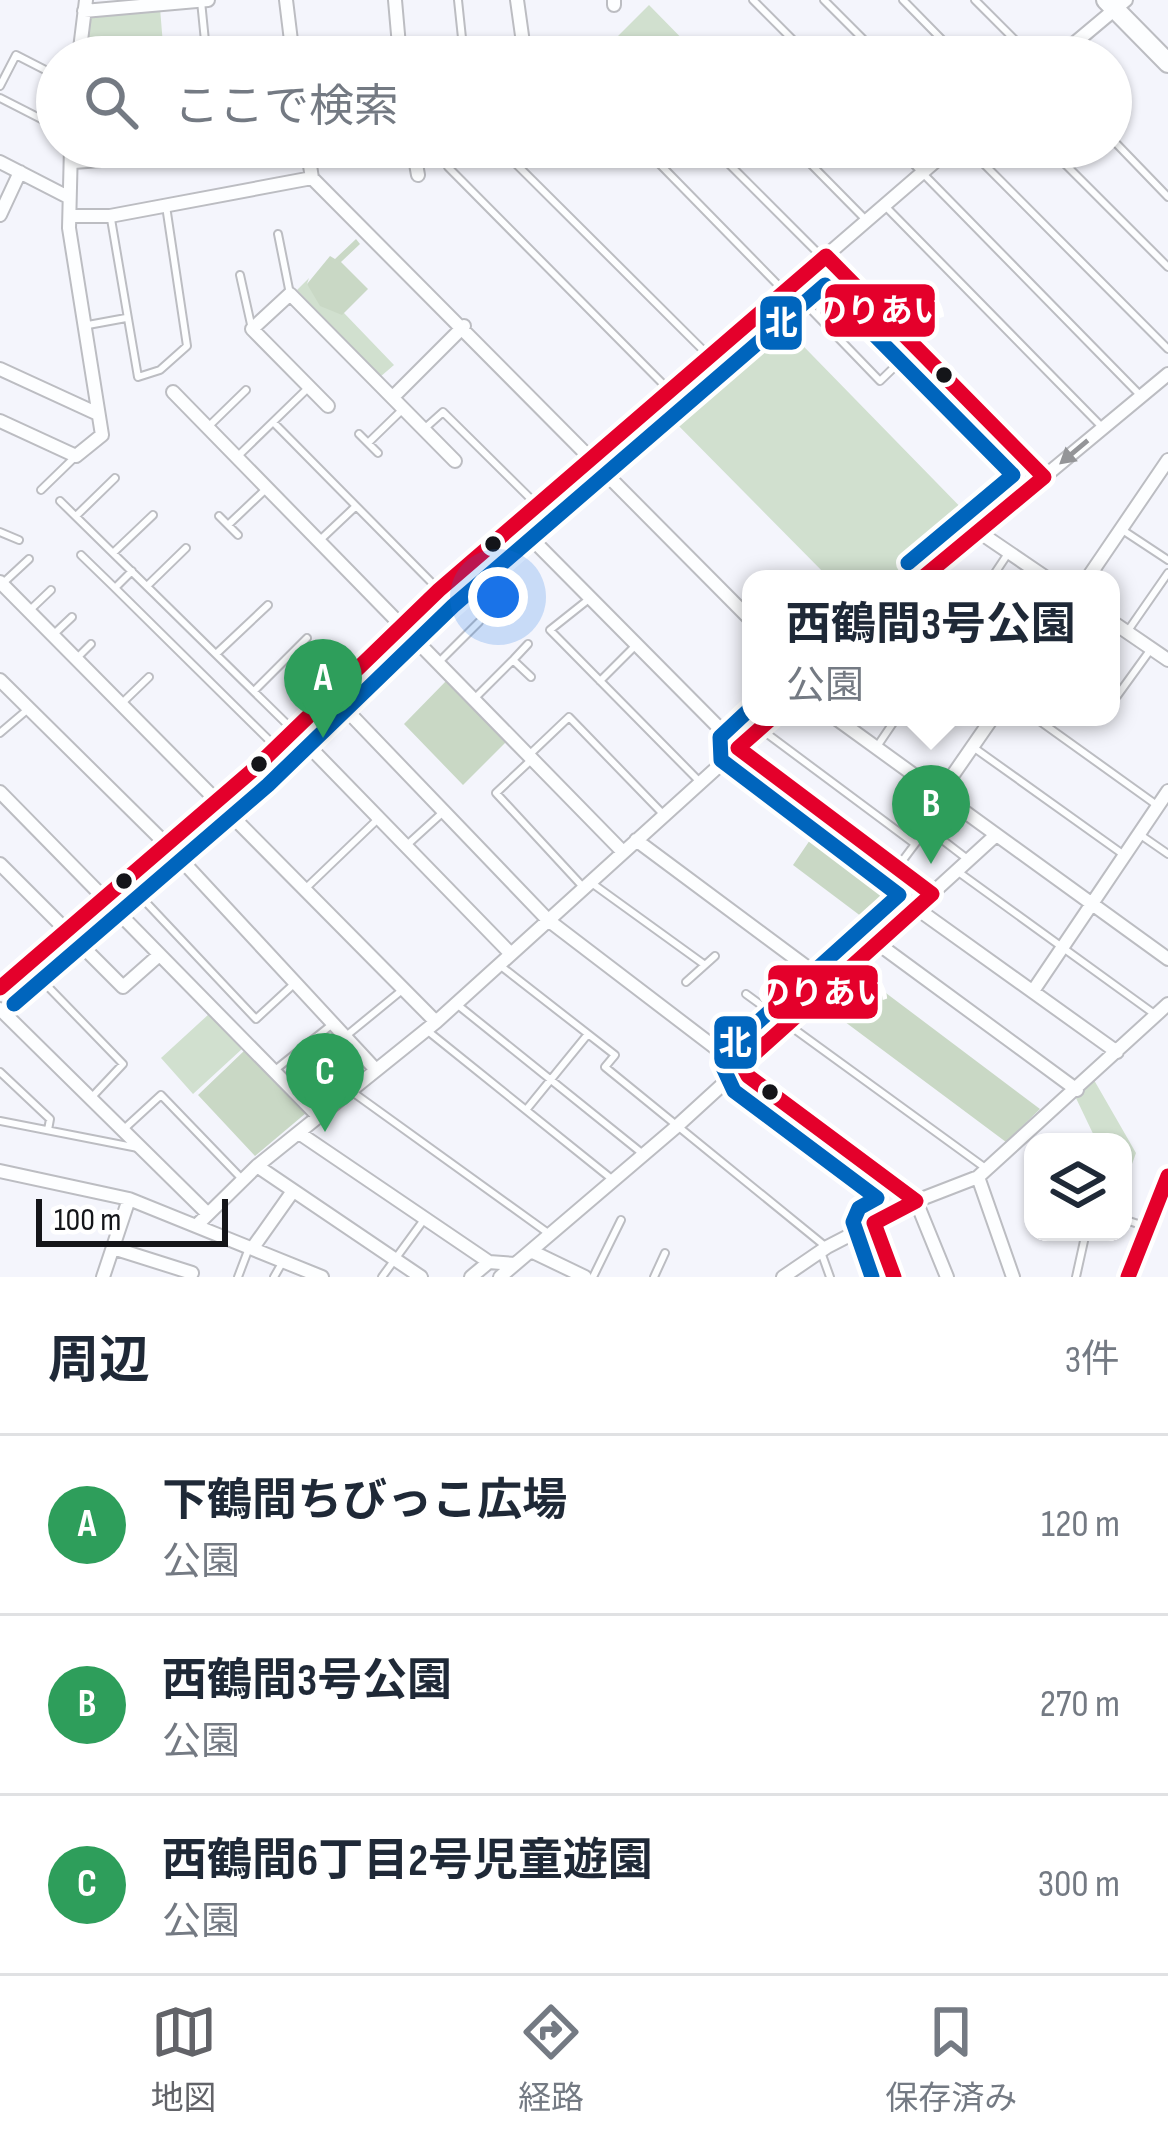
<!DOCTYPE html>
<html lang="ja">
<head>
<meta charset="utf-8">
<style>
  :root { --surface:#fff; --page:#f6f6f7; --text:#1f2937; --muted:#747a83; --line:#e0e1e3; --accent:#626368 }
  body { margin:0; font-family:"Sofia Sans Condensed","Noto Sans JP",sans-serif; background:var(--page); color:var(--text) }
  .controls { position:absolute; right:36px; bottom:36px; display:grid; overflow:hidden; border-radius:24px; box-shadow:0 3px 9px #0004 }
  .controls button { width:108px; height:108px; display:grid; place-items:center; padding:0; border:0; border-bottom:3px solid var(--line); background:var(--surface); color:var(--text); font:60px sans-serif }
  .scale { position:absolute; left:36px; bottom:30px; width:192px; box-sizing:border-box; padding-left:12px; border:6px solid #141519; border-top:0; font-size:33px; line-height:42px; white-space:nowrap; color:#141519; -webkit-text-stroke:9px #fff; paint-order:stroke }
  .you { position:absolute; left:498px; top:597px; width:42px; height:42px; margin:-30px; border:9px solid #fff; border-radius:50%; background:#1a73e8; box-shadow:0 0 0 18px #1a73e833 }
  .badge { display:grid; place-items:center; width:78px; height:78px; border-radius:50%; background:var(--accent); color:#fff; font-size:39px; font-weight:700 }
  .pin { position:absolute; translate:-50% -99px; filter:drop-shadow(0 3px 6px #0008) }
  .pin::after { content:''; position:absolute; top:63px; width:42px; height:36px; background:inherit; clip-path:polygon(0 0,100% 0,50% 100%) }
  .popup { position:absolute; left:742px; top:570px; width:378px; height:156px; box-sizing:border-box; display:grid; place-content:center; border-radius:24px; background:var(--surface); filter:drop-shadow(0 3px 9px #0005); font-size:39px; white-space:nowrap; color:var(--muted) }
  .popup b { font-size:45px; color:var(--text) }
  .popup::after { content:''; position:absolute; left:50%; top:100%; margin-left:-24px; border:24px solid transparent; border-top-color:var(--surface) }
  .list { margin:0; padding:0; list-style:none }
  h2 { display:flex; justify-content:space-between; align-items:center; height:156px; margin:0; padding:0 48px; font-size:51px }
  h2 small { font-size:39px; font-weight:400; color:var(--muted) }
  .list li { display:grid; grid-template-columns:78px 1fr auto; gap:36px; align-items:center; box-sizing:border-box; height:180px; padding:0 48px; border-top:3px solid var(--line) }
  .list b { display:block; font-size:45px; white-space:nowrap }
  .list p { margin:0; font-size:39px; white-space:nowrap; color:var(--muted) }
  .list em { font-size:39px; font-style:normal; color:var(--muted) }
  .icon { flex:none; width:66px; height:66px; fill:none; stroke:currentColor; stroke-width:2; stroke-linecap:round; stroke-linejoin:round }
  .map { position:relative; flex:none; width:1168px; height:1277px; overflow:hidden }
  .search { position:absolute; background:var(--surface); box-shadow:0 3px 9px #0004; left:36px; right:36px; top:36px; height:132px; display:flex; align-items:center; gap:30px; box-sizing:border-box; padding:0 42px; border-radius:66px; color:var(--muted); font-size:45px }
  .sheet { height:696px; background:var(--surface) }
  nav { display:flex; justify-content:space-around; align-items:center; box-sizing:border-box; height:168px; border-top:3px solid var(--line); background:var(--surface); font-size:33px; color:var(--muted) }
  nav a { display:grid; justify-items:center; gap:6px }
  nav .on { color:var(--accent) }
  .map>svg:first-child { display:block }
  .green { fill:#d1e0cf }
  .forest { fill:#c9d8c5 }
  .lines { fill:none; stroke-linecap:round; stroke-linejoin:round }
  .lane-casing { stroke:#bcbdc2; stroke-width:10 }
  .street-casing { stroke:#bcbdc2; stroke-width:16 }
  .secondary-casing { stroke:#bcbdc2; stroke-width:22 }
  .lane { stroke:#fdfeff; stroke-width:6 }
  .street { stroke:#fdfeff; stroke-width:12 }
  .secondary { stroke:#fdfeff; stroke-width:18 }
  .bus-1-casing { stroke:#fff; stroke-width:24 }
  .bus-2-casing { stroke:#fff; stroke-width:24 }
  .bus-1 { stroke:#e4002b; stroke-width:15 }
  .bus-2 { stroke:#0065bd; stroke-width:15 }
  .oneway { fill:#949598 }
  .bus-dot { fill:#141519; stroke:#fff; stroke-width:4.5 }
  .line-badge { stroke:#fff; stroke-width:4.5 }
  .badge-label { font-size:33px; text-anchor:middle; font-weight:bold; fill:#fff }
</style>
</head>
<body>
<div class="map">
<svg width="1168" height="1277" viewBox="0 0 1168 1277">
  <rect width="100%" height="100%" fill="#f4f5fc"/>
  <path class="green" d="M649,5l51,52h-69l-17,-17z
    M160,8l4,49h-80l4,-42z
    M309,278l-2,6 37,29 50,52 -14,12 -83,-87z
    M772,314l204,209 -62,56h-84l-165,-167v-6z
    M209,1014l33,35 -49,45 -32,-36z
    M1094,1080l42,73 -13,36v-47h-26l-22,-46z"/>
  <path class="forest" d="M356,239l4,5 -19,18 27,27 -26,26 -22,-9 -13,-22 23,-28 5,3z
    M448,679l60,61 -45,45 -59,-61z
    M810,840l92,71 -24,18 -85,-64z
    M858,972l182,137 -34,33 -185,-138z
    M245,1050l61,63 -51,43 -57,-61z"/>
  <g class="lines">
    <g class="lane-casing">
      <path id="lane" d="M458,0l6,57
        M753,0l57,57
        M824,0l57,57
        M903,0l56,57
        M975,0l57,57
        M201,1l5,50
        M187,53l104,-11
        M599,57l12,-11 11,11
        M923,57l19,-17
        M0,86l16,-31 41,21
        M0,98l57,29
        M1111,138l57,59
        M205,147h19
        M470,147l-22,20 221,223
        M499,147l210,209
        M643,147l141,144
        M712,147l111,111
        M794,147l72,73
        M897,147l244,249
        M967,147l201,202
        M1048,147l120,120
        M73,165l86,-6 -1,-12
        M887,208l213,217
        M111,219l27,158 22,-7 27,-24 -21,-140
        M278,234l12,60
        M240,275l12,54
        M792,290l88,91 33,-32
        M88,325l38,-7
        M273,422l166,168
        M210,425l36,-35
        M424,429l19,-17 94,93
        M359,434l19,19
        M368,443l35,-34
        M239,455l68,-66
        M41,490l33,-32
        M60,501l233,229
        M76,516l39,-38
        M219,516l19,19
        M228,525l39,-37
        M1121,529l47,31
        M0,532l19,8
        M319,541l37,-35
        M113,553l40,-38
        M81,555l34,33
        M132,571l-17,17 160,158
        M991,579l16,-24
        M2,584l27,-25
        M147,586l39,-38
        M589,599l-39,31 148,150
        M29,611l22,-21
        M1127,632l41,-59
        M53,635l19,-18
        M216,654l52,-49
        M77,658l14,-14
        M514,659l14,-15
        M439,662l40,-40
        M600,681l35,-35
        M254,691l53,-53
        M1117,696l34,-47
        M474,699l39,-39 18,17
        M121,704l28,-27
        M1034,717l124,89
        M762,730l153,114
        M0,733l27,-23
        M973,747l151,108
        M876,748l21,-31
        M529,755l40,-38 95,98
        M530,761l-34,32 88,95
        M1142,836l26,18
        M407,845l34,-31
        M897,868l30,-40 39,30
        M957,871l196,142
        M125,880l131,139 39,-36
        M593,884l112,81
        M305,889l74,-71
        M28,966l95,98 -32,34
        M502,967l113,88 -10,12 220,179
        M686,982l29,-26
        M746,994l238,173
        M459,1006l184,148
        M429,1032l184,148
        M346,1036l55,-45
        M275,1070l55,-44
        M0,1072l50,47 -2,11
        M351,1091l197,142
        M526,1110l62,-76
        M0,1121l138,27
        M124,1129l37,-34 81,84
        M1123,1219l24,8
        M875,1226l19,51
        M821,1252l9,25
        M238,1277l11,-29
        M274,1277l8,-14
        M382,1277l41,-56
        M593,1277l28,-57
        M654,1277l11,-24
        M1076,1277l10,-45
        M1128,1277l40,-101"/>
    </g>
    <g class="street-casing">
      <path id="street" d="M286,0l7,57
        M395,0l5,57
        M517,0l8,57
        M614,5v-5
        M84,11l124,-11
        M79,57l7,-57
        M1058,57l68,-57
        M307,147l5,31
        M413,147l5,28
        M0,162l68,35
        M0,215l20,-43
        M70,216h40l202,-38 439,442
        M826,256l218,221
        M0,369l98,45
        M173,392l450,460
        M393,397l71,-71
        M328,406l-76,-77 38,-35 165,167
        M0,421l76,35 26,-21 -33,-207 2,-81
        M516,523l228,230 188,141
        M979,532l69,47
        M921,579l247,-205
        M1087,579l81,-119
        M0,582l436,440
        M1111,621l57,39
        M0,680l173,171 203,219
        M331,694l217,226 368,281 31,76
        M834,717l334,242
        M294,731l217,223
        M0,792l318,324
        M939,795l54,-78
        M636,840l195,145
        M0,864l123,123 35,-31
        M916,908l201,144
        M877,943l200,147
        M0,988l254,-219 185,-179 513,-443
        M1033,991l135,-200
        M0,1009l207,204
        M299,1133l190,129 26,2
        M257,1166l164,111
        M0,1171l129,28 193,78
        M978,1177l35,100
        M198,1224l59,-58 179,-144 337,-305
        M254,1246l39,-55
        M113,1248l79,25
        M531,1251l54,26
        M103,1277l26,-78
        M471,1277l18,-15
        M500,1277l176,-150 320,-292
        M783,1277l44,-30 89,-46 62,-24 190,-173"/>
    </g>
    <g class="secondary-casing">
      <path id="secondary" d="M1106,0l62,63"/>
    </g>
    <use href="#lane" class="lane"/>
    <use href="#street" class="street"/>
    <use href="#secondary" class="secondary"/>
    <g class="bus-1-casing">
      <path id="bus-1" d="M773,717l-35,31 194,146 -190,171 6,11 168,125 -42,22 20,54
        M0,988l254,-219 185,-179 387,-334 218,221 -123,102
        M1128,1277l40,-101"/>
    </g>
    <g class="bus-2-casing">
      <path id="bus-2" d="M751,708l-31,29 1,23 178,135 -171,154 -7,14 13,28 143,107 -18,10 -6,14 19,55
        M14,1004l254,-219 185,-179 372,-321 188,190 -105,88"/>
    </g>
    <use href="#bus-1" class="bus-1"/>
    <use href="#bus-2" class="bus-2"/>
  </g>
  <defs><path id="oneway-solid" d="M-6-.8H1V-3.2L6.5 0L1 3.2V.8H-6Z" transform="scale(3)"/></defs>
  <use class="oneway" href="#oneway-solid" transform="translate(1074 452) rotate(140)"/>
  <g class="bus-dot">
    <circle cx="944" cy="375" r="10"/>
    <circle cx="493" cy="544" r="10"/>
    <circle cx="259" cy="764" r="10"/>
    <circle cx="124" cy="881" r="10"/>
    <circle cx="770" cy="1092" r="10"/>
  </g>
  <g class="line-badge">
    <rect x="823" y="282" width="114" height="57" rx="12" fill="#e4002b"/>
    <rect x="758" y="294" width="46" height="58" rx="12" fill="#0065bd"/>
    <rect x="766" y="963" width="114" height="58" rx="12" fill="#e4002b"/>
    <rect x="712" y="1014" width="47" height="57" rx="12" fill="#0065bd"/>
  </g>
  <g class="badge-label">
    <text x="880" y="322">のりあい</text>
    <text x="781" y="334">北</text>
    <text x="823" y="1004">のりあい</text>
    <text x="735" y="1054">北</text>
  </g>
</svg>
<div class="controls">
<button><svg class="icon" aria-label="layers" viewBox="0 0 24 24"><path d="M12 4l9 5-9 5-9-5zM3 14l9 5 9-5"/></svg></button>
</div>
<div class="scale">100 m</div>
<div class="you"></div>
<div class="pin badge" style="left:323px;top:738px;background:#2e9e5b">A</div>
<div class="pin badge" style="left:931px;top:864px;background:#2e9e5b">B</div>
<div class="popup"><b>西鶴間3号公園</b>公園</div>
<div class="pin badge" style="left:325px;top:1132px;background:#2e9e5b">C</div>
<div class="search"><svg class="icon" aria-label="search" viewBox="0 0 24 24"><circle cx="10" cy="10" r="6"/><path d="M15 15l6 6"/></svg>ここで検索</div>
</div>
<section class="sheet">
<h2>周辺<small>3件</small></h2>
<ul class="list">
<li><span class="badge" style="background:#2e9e5b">A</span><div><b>下鶴間ちびっこ広場</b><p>公園</p></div><em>120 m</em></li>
<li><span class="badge" style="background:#2e9e5b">B</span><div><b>西鶴間3号公園</b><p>公園</p></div><em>270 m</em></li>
<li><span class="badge" style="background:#2e9e5b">C</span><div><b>西鶴間6丁目2号児童遊園</b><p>公園</p></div><em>300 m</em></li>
</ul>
</section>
<nav>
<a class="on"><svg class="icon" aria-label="map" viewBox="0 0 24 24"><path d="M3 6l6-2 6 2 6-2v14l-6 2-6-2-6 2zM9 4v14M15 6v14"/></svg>地図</a>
<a><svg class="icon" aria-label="directions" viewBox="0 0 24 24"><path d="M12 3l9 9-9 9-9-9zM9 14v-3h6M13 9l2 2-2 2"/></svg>経路</a>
<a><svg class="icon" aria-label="saved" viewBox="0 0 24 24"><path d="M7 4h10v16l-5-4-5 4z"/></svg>保存済み</a>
</nav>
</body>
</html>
